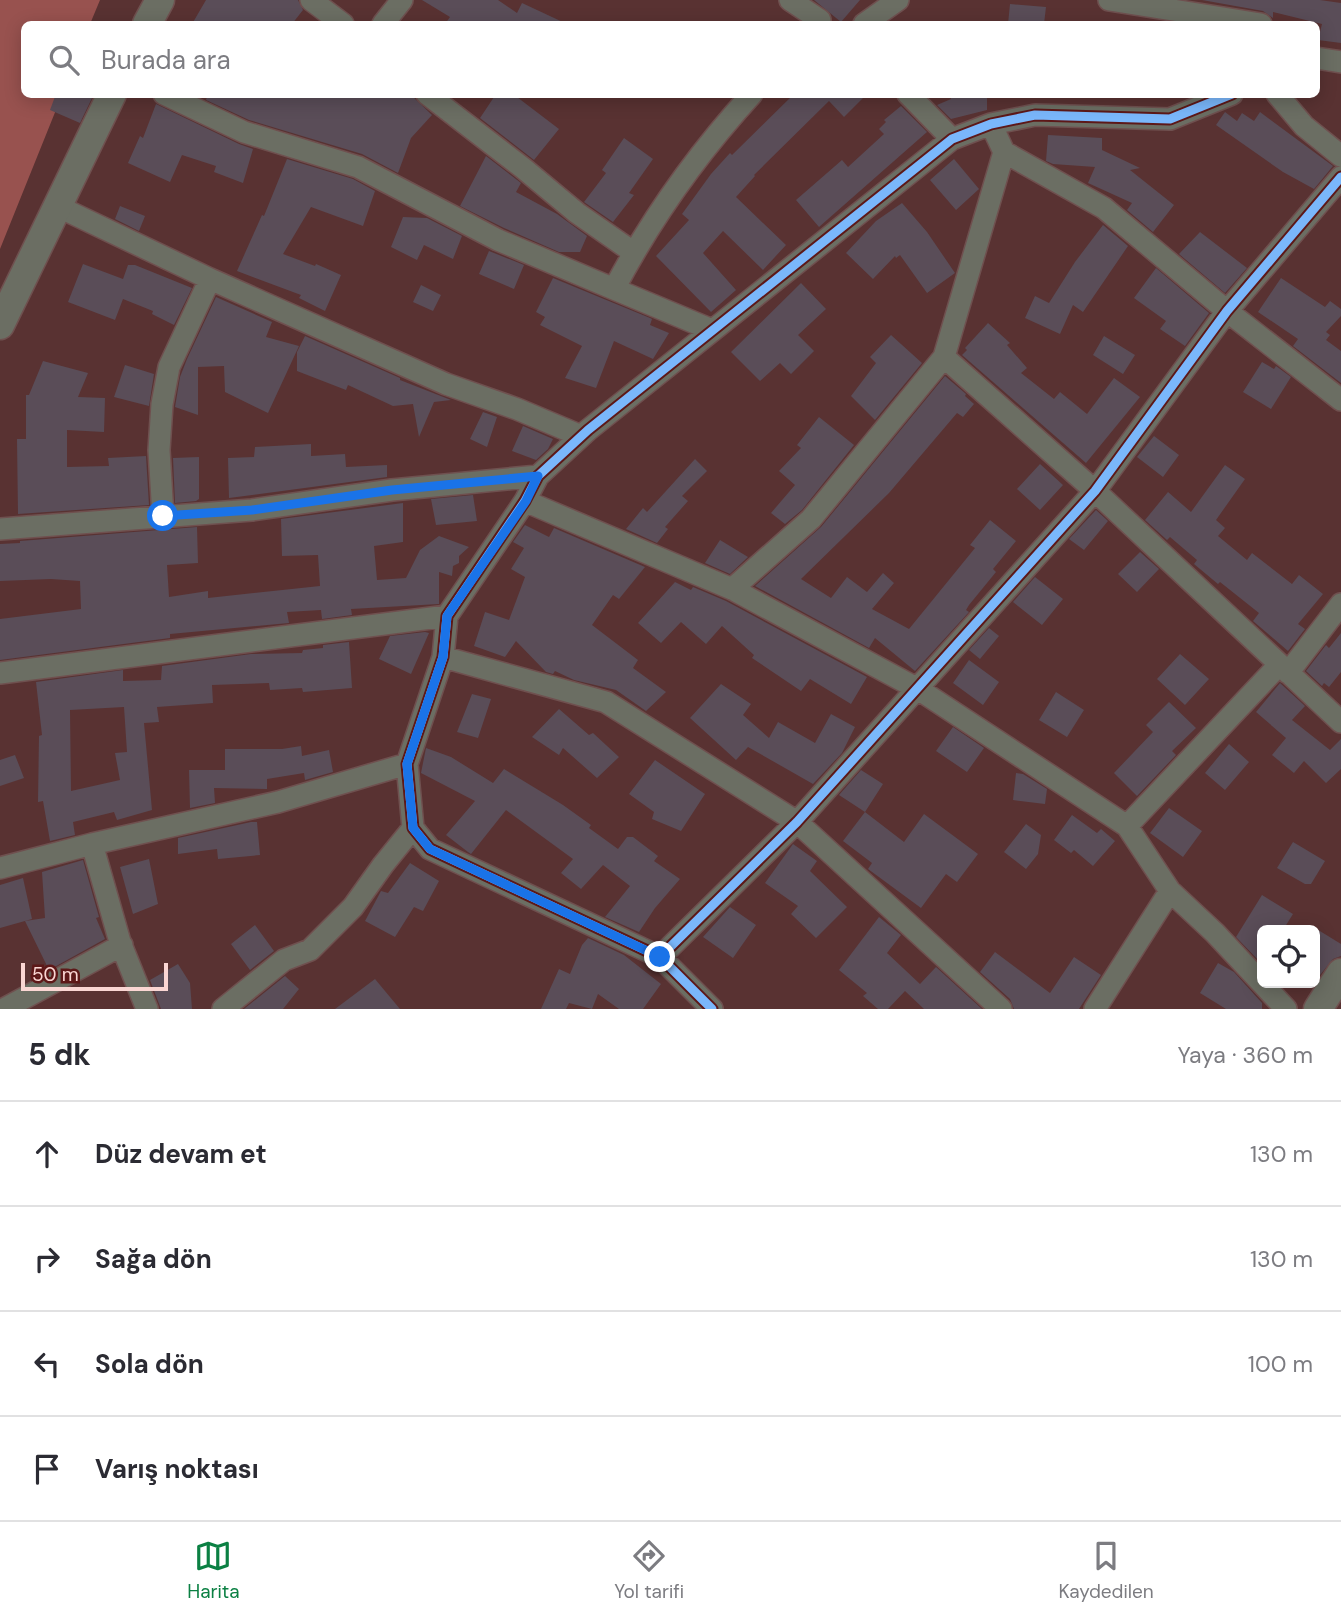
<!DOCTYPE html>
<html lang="tr">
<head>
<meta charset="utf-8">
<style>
  :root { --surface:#fff; --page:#f7f7f7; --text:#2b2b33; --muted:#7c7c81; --line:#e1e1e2; --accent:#0b8043 }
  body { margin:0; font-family:"DM Sans",sans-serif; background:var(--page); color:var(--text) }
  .controls { position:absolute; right:21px; bottom:21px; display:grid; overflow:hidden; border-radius:10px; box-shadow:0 4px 18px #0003 }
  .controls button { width:63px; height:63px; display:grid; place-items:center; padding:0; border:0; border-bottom:2px solid var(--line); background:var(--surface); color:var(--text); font:35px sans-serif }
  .scale { position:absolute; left:21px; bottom:18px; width:147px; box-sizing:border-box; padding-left:7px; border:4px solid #fad6d3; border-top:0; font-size:19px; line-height:24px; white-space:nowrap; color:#fad6d3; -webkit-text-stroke:5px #5d1818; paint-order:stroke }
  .stop { position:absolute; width:21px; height:21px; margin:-16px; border:5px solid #1a73e8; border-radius:50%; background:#fff }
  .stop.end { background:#1a73e8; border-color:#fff; box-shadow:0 2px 7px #0008 }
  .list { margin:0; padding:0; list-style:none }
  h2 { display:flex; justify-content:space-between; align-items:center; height:91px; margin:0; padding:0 28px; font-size:30px }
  h2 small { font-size:23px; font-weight:400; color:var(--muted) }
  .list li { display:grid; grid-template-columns:46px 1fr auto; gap:21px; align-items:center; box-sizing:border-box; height:105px; padding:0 28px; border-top:2px solid var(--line) }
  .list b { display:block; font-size:26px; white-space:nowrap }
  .list em { font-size:23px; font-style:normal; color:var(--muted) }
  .icon { flex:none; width:38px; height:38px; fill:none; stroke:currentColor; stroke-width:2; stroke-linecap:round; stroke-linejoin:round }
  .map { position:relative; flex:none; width:1341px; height:1009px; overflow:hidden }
  .search { position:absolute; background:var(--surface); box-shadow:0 4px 18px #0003; left:21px; right:21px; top:21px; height:77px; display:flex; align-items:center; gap:18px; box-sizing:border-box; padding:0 24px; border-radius:10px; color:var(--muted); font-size:26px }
  .sheet { height:511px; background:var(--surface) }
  nav { display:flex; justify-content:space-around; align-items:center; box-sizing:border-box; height:98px; border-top:2px solid var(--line); background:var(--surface); font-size:19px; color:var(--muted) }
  nav a { display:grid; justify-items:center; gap:4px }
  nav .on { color:var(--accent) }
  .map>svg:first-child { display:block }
  .forest { fill:#98524f }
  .building { fill:#5a4d58; fill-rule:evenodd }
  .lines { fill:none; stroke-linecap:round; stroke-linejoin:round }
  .minor-casing { stroke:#6f504f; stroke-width:24 }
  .tertiary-casing { stroke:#6f504f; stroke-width:31 }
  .minor { stroke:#6b6e63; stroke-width:21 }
  .tertiary { stroke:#6b6e63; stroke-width:28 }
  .cycleway-casing { stroke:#5d1818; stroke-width:13 }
  .cycleway { stroke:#7ab7fb; stroke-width:9 }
  .route { stroke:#1a73e8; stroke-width:9 }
</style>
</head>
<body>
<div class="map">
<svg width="1341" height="1009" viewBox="0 0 1341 1009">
  <rect width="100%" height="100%" fill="#593232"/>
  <path class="forest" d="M0,0h100l-10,24h-66v70l38,1 -62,154z"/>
  <path class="building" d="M206,0h92l5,10 -11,14h-100z
    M422,0h76l19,13 5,-10 45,21h-122l5,-7z
    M814,0h46l-19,22z
    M1202,0h118l21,3v40l-23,-3 4,-16 -49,-12v6l-10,-7z
    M1010,4l36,3 -2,17h-36z
    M56,94h28l8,4 -12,25 -30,-13z
    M208,94h202l22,21 -21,23 -13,35 -36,-19 -113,-34 -43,-20z
    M496,94h17l46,35 -25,31 -54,-42z
    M794,94h73l-23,23 -15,-16 -75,74 1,1 -19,21 50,48 -23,25 -40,-39 -20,22 33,37 -25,22 -55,-56 33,-36 -7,-6 29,-40 19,-21 2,2z
    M950,94h37v16l-36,9 -14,-14 14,-6z
    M156,104l83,40 14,5 -10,34 -29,-11 2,-6 -34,-11 -12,27 -42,-19 12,-27 3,2z
    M901,106l26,26 -108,95 -23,-27 46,-40 6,7 36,-33 -5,-5 7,-7 -2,-2z
    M1225,112l12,9 5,-8 12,8 6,-9 73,54 -19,23 -31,-17 -67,-47z
    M1048,135l54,3v12l38,18 -10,2 44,35 -21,27 -26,-22 5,-7 -44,-20 7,-16 -42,-3 -7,-3z
    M624,138l29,21 -24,34 5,2 -21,27 -29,-20 22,-29 -4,-3z
    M486,156l35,27 -5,9 41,22 30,22 -7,16h-21l-55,-24 -44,-22z
    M287,159l66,20 22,12 -12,35 -52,-19 -28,47 32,12 1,-2 25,11 -16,36 -26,-13 2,-3 -64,-24 25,-56 2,1z
    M954,159l25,30 -23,21 -26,-30z
    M902,203l25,29 28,41 -28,20 -27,-38 -4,3 -1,-2 -22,23 -27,-26 30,-32z
    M120,206l25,10 -6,15 -24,-12z
    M403,217l24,1 35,18 -9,23 -29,-14 -7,15 -26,-13z
    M1103,225l25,21 -45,66 -10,-7 -13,29 -35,-16 10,-22 14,7 26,-41z
    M1200,232l47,36 -22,25 -46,-39z
    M489,251l35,14 -10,24 -35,-15z
    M83,264l40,15 5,-14h7l57,23 -18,37 -22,-11 1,-3 -30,-12 -8,21 -47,-18z
    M1156,268l53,45 -24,33 -25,-17 6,-8 -32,-23z
    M553,278l97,40 2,1 -2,6 19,8 -16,26 -39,-18 -18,47 -31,-10 17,-32 -42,-21 5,-8 -9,-5z
    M1281,278l44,29 5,-6 11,8v7l-15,16 4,3 -4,5 15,11v32l-48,-37 5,-7 -40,-27z
    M801,283l25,26 -28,26 16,16 -23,23 -11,-11 -20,18 -29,-29z
    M421,285l20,10 -8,16 -20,-9z
    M216,297l56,25 -6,15 33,9 -31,67 -43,-21 -1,-26 -26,1v48l-23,-8 5,-30 7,-18z
    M988,323l22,20 -3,2 20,23 -6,5 33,26 6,-7 27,22 27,-36 26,19 -54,66 -124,-108 5,-5 -2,-2z
    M891,335l31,28 -47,57 -24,-24 25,-33 -6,-6z
    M305,336l95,42v2l51,20 -17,2 -15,35 -6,-33 -20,2 -45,-21 -2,5 -49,-19v-19z
    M1104,336l31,19 -12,19 -30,-19z
    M43,361l45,12 -10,24 27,1 -1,34 -37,-2v37l42,-1 -1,-8 38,-2 3,49 -131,9 -1,-75h9v-44h3z
    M1262,362l12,7 2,-3 15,11 -20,32 -28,-17z
    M125,365l29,9 -5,32 -35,-9z
    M945,376l21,18 -1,2 9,8 -11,13 -6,-4 -68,80 -88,86 30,19 16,-21 20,15 16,-19 11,10 -22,26 37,20 66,-81 -5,-3 20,-25 26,21 -23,28 3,3 -27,33 -3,5 3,2 -54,59 -40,-33 -6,10 -114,-62 66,-59z
    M483,412l14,5 -10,30 -17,-8z
    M819,417l35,28 -52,65 -17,14 -14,-11 24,-28 -16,-14 22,-23 -4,-3z
    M523,426l30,13 -5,10 -12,11 -24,-9z
    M1154,436l25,19 -16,22 -26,-20z
    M311,444v12l34,-2 1,13 41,-2v12l-158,21 -1,-40 26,-1 1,-10z
    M199,457v42l-3,2 -21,2 -2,-45z
    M695,459l12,12 -25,25 6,5 -23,26 3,2 -11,14 -31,-14 17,-21 4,4z
    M1040,464l23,21 -23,25 -23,-21z
    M1225,465l20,14 -29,41 9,8 -7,8 29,24 5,-7 40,31 7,-9 24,19 -25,30 7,5 -17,22 -35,-30 6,-8 -39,-31 -2,2 -24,-20 3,-4 -27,-23 -3,3 -22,-20 23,-28 23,20z
    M473,495l4,26 -41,4 -5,-26z
    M403,503v39l-29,4 3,34 29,-2 14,-28 19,-14 30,11 -10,9v7l-6,3 -1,10 -13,-4v32l-88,5 1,6 -30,4 -1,-9 -34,2 2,11 -119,11v4l-170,22v-41l81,-10 -1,-28 -29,-2 -51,2v-37l20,-1v-2l177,-14 1,36 -31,2 2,32 39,-6v7l112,-12 -2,-31 -36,1 -1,-37z
    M1096,510l12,11 -24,29 -15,-11z
    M525,525l24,12 5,-9 91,39 -26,32 -6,-4 -21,30 46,35 -5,8 33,24 -20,19 -30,-21 -42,-10 -19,-9 -2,3 -7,-2 -30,-31 -11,16 -31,-11 11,-34 24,8 16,-43 -14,-8 13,-21 -11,-6z
    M720,540l28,17 -18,17 -25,-11z
    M1140,552l19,17 -22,23 -19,-18z
    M1035,577l28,22 -21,26 -29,-23z
    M675,582l16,8 2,-3 33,14 141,76 -16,27 -41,-25 -9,12 -49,-33 2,-3 -32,-29 -16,18 -25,-22 -20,21 -23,-20z
    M989,628l10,8 -19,23 -11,-9z
    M425,632l4,1 -18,41 -32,-15 11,-23z
    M1341,633v39l-12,15 -5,-4 -2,3 -16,-15 20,-26 3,3z
    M349,642l3,46 -49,4 -1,-4 -32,2 -1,-7 -57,2 1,18 -56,4 2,15 -15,1 8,87 -35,10 -3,-8 -41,10 2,13 -25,6 -7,-40 -5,1 1,-66 3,-1 -6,-53 87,-12v11l38,-1 1,-14 89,-12 51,-1 1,-3 20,-2v-3zM124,707l3,45 -12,1 5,27 -49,11 -1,-81z
    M1180,654l29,25 -24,26 -28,-26z
    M969,660l30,22 -16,23 -30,-22z
    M1280,683l25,23 -13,14 38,30 11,-11v30l-15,14 -22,-22 -10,12 -22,-18 14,-17 -30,-26z
    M721,684l30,20 -8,11 26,23 9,-16 37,21 16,-29 24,13 -13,26 -29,31 -65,-37 -12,13 -46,-42z
    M1056,692l28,18 -17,27 -28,-17z
    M472,694l19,5 -13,39 -21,-6z
    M1169,702l27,26 -24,23 4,4 -39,41 -23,-23 39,-41 -7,-7z
    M559,709l30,26 4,-2 26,24 -22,21 -34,-30 -4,7 -27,-18z
    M953,727l31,21 -17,24 -31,-21z
    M1229,744l20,18 -24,28 -20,-17z
    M301,746l1,10 27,-6 4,22 -28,8 -1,-7 -37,6v10l-53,-1 1,15 -25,5 -1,-38h36v-21h57z
    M426,748l25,9 42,26 11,-14 59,36 28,20 -2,3 29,21 9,-12h6l25,19 -4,5 26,18 -25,29 -16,24 -34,-15 25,-31 -27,-21 -22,24 -20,-16 12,-14 -67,-49 -35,44 -3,-2 -22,-17 29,-34 -54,-28z
    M15,755l9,23 -24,8v-26z
    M655,760l50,34 -24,37 -29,-12 2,-7 -25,-18z
    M861,770l22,14 -18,28 -26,-17z
    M1016,773l7,1 24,15 -2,15 -32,-4z
    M1169,808l33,23 -19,26 -33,-24z
    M865,812l39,30 20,-28 54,40 -21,28 -11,-8 -25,34 -53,-39 4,-6 -29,-22z
    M1072,815l25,18 4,-4 14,12 -22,25 -19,-16 -3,3 -17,-13z
    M251,822h6l3,33 -42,4 -1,-10 -39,5v-16z
    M1026,824l15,11 -3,19 -12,15 -22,-17z
    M1293,842l32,19 -14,23h-6l-28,-16z
    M793,844l24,17 -7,10 37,36 -31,31 -25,-24 7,-8 -33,-23z
    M149,859l9,45 -25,10 -13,-47z
    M83,860l16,57 -3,1 9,21 -56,31 -24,-49 20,-3 -3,-46z
    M410,863l29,18 -16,30 -9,-4 -19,30 -30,-16 16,-30 7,2z
    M23,878l9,41 -32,9v-43z
    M1262,895l31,19 -10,16h-21v34l-26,-27z
    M730,907l26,18 -23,33 -30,-21z
    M879,917l22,18 -14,18 33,31 16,-17 46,42h-58l-19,-18 -17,18h-10l-15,-13 4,-3 -28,-23z
    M255,925l19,26 -24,19 -19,-26z
    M1315,928l26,16v12l-8,3 -13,16 -5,-4z
    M588,938l36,17 37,29 -18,25h-24l-21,-15 -6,15 -23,-6 -3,6h-25l18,-40 11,5 12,-29z
    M995,952l55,41 24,-36 27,18 -22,34h-65l-4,-10 -30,-27z
    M1218,963l16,9 28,31v6h-36l-26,-16z
    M178,964l12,19 2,26h-31l-11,-29z
    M285,976l14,13 -16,20h-39z
    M375,979l25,30h-65z"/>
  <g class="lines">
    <g class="minor-casing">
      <path id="minor" d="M311,0l32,24
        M790,0l30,20 -4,4
        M1109,0l152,24
        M383,24l19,-24
        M864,24l34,-24
        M1316,58l25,4
        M164,94l80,38 114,35 140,73 116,49c37,-70 84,-136 138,-195
        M427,94l96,74 54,45 56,39
        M908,94l44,45
        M1277,94l27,32 37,30
        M1004,152l100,56 123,103 114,89
        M59,207l151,72 236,105 71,25 64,27
        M614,289l98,41
        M944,357l151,134 246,231
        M525,501l207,88 186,100 209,137 43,65 45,42 71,76
        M163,516l-4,-66 3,-46 7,-37 41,-88
        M0,529l252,-19 140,-20 146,-14
        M732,589l79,-70 133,-162 60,-205 -13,-28
        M443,657l163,45 191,120 204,187
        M0,673l447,-57
        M1288,673l53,-69
        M1127,826l152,-161
        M0,868l92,-24
        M660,957l137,-135 298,-331 132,-180 114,-134
        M4,1009l118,-64
        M147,1009l-27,-67 -28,-98 186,-42 129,-38
        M223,1009l61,-49 26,-10 43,-43 30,-42 30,-37
        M712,1009l-52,-52 -230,-108 -17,-21 -6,-64 36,-107 4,-41 78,-115 13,-25 50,-46 364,-291 39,-15 44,-9 135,4 62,-25
        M1095,1009l75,-118"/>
    </g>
    <g class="tertiary-casing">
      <path id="tertiary" d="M147,24l13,-24
        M0,325l112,-231
        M1318,1009l23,-36"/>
    </g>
    <use href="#minor" class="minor"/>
    <use href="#tertiary" class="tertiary"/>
    <g class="cycleway-casing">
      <path id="cycleway" d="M660,957l137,-135 298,-331 132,-180 114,-134
        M712,1009l-52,-52 -230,-108 -17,-21 -6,-64 36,-107 4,-41 78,-115 13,-25 50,-46 364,-291 39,-15 44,-9 135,4 62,-25"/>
    </g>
    <use href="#cycleway" class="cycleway"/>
  </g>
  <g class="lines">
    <path class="route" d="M163,516l89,-6 140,-20 146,-14 -12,25 -79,115 -4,41 -36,107 6,64 17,21 230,108"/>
  </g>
</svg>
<div class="controls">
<button><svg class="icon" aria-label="locate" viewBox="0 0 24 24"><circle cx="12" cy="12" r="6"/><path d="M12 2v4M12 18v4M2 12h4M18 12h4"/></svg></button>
</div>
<div class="scale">50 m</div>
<div class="stop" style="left:163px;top:516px"></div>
<div class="stop end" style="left:660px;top:957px"></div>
<div class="search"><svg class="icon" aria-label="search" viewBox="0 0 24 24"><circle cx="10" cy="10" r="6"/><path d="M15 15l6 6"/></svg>Burada ara</div>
</div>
<section class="sheet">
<h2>5 dk<small>Yaya · 360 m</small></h2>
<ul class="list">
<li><svg class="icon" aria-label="ahead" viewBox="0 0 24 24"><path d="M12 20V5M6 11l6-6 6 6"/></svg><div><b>Düz devam et</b></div><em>130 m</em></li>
<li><svg class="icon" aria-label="right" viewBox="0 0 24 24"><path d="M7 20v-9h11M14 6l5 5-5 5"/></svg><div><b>Sağa dön</b></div><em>130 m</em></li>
<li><svg class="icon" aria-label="left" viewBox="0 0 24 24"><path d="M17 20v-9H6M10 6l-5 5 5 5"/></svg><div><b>Sola dön</b></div><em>100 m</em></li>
<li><svg class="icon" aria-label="arrive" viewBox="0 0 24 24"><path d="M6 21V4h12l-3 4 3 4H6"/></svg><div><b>Varış noktası</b></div></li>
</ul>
</section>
<nav>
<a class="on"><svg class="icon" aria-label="map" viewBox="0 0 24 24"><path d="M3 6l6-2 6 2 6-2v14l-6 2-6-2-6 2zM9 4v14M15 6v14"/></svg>Harita</a>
<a><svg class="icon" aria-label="directions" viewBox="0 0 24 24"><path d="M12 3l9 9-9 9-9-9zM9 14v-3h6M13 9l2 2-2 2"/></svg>Yol tarifi</a>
<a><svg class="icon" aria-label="saved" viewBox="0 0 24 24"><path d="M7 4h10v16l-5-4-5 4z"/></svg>Kaydedilen</a>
</nav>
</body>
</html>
